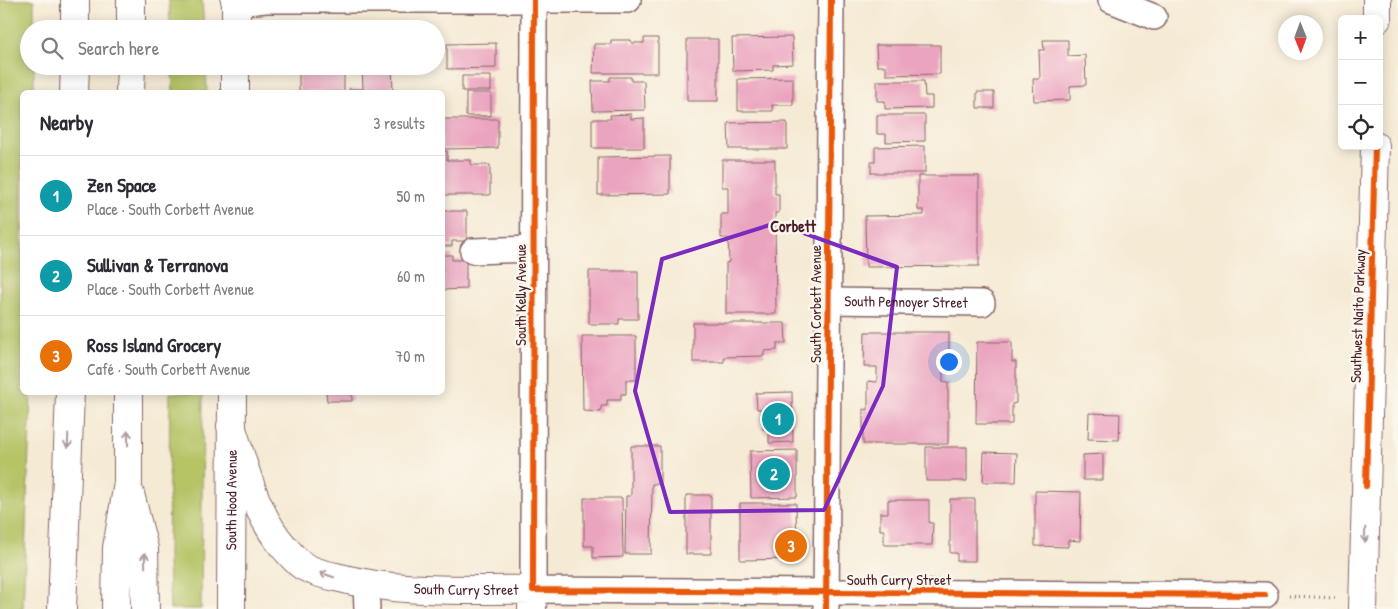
<!DOCTYPE html>
<html lang="en">
<head>
<meta charset="utf-8">
<style>
  :root { --surface:#fff; --page:#f2f2f3; --text:#2b2b33; --muted:#7c7c81; --line:#e1e1e2; --accent:#ea580c }
  body { margin:0; font-family:"Patrick Hand",sans-serif; background:var(--page); color:var(--text) }
  .controls { position:absolute; right:15px; top:15px; display:grid; overflow:hidden; border-radius:8px; box-shadow:0 2px 12px #0003 }
  .controls button { width:45px; height:45px; display:grid; place-items:center; padding:0; border:0; border-bottom:1px solid var(--line); background:var(--surface); color:var(--text); font:25px sans-serif }
  .compass { position:absolute; left:1278px; top:15px; width:45px; height:45px; border-radius:50%; background:var(--surface); box-shadow:0 2px 12px #0003; rotate:179deg }
  .you { position:absolute; left:948px; top:361px; width:18px; height:18px; margin:-12px; border:4px solid #fff; border-radius:50%; background:#1a73e8; box-shadow:0 0 0 8px #1a73e833 }
  .badge { display:grid; place-items:center; width:32px; height:32px; border-radius:50%; background:var(--accent); color:#fff; font-size:16px; font-weight:700 }
  .pin { position:absolute; translate:-50% -50%; border:2px solid #fff; box-shadow:0 1px 5px #0006 }
  .list { margin:0; padding:0; list-style:none }
  h2 { display:flex; justify-content:space-between; align-items:center; height:65px; margin:0; padding:0 20px; font-size:21px }
  h2 small { font-size:16px; font-weight:400; color:var(--muted) }
  .list li { display:grid; grid-template-columns:32px 1fr auto; gap:15px; align-items:center; box-sizing:border-box; height:80px; padding:0 20px; border-top:1px solid var(--line) }
  .list b { display:block; font-size:19px; white-space:nowrap }
  .list p { margin:0; font-size:16px; white-space:nowrap; color:var(--muted) }
  .list em { font-size:16px; font-style:normal; color:var(--muted) }
  .icon { flex:none; width:28px; height:28px; fill:none; stroke:currentColor; stroke-width:2; stroke-linecap:round; stroke-linejoin:round }
  .map { position:relative; flex:none; width:1398px; height:609px; overflow:hidden }
  .search { position:absolute; background:var(--surface); box-shadow:0 2px 12px #0003; left:20px; top:20px; width:425px; height:55px; display:flex; align-items:center; gap:12px; box-sizing:border-box; padding:0 18px; border-radius:28px; color:var(--muted); font-size:19px }
  .panel { position:absolute; background:var(--surface); box-shadow:0 2px 12px #0003; left:20px; top:90px; width:425px; height:305px; border-radius:8px }
  .map>svg:first-child { display:block }
  .green { fill:#b6c466; stroke:#807248 }
  .building { fill:#eba4c0 }
  .lines { fill:none; stroke-linecap:round; stroke-linejoin:round }
  .minor-casing { stroke:#866666; stroke-width:28 }
  .major-casing { stroke:#866666; stroke-width:30 }
  .highway-casing { stroke:#866666; stroke-width:30 }
  .path { stroke:#866666; stroke-width:3; stroke-dasharray:1 4; stroke-linecap:butt }
  .minor { stroke:#fff; stroke-width:25 }
  .major { stroke:#fff; stroke-width:28 }
  .highway { stroke:#fff; stroke-width:28 }
  .cycleway-casing { stroke:#fbf7ec; stroke-width:9 }
  .cycleway { stroke:#e8590c; stroke-width:6 }
  .oneway { stroke:#ae9aa0 }
  .marked { fill:none; stroke:#7b2cbf; stroke-width:4; stroke-linejoin:round }
  .labels { text-anchor:middle; stroke-width:5; stroke-linejoin:round; paint-order:stroke }
  .street-label { font-size:15px; fill:#4a1f2b; stroke:#fbf7ec }
  .neighbourhood-label { font-size:16px; font-weight:bold; fill:#4a1f2b; stroke:#fbf7ec }
</style>
</head>
<body>
<div class="map">
<svg width="1398" height="609" viewBox="0 0 1398 609">
  <rect width="100%" height="100%" fill="#fbf7ec"/>
  <filter id="ink" filterUnits="userSpaceOnUse"><feTurbulence type="fractalNoise" baseFrequency=".02" numOctaves="2"/><feDisplacementMap in="SourceGraphic" scale="10" xChannelSelector="R" yChannelSelector="G"/><feConvolveMatrix kernelMatrix="1 2 1 2 8 2 1 2 1" color-interpolation-filters="sRGB"/></filter>
  <filter id="wash" filterUnits="userSpaceOnUse"><feTurbulence type="fractalNoise" baseFrequency=".0096" numOctaves="4" result="noise"/><feDisplacementMap in="SourceGraphic" scale="20" xChannelSelector="R" yChannelSelector="G"/><feGaussianBlur stdDeviation="1.12" result="paint"/><feColorMatrix in="noise" values="0 0 0 0 0 0 0 0 0 0 0 0 0 0 0 0 0 1.4 0 .05"/><feComposite in="paint" operator="in"/></filter>
  <g filter="url(#wash)">
    <rect width="100%" height="100%" fill="#f5ead4"/>
    <path class="green" d="M0,0h34v29h-5v37h5v26h-12v300l9,1 -8,216h-23z
      M169,0h33l2,29h-34z
      M172,66h34l1,26h-34z
      M170,393h33l-2,216h-31l-2,-48z"/>
    <g id="blocks">
      <path class="building" d="M792,37l1,27 -20,1v5l-40,1 -1,-33z
        M644,38h14v35h-65l1,-29h17v-4h20l1,3h12z
        M687,39h31v62h-31z
        M1043,40h25v16l17,-1 1,30 -16,1v14l-36,1 -1,-22h7l-1,-29h5z
        M496,43v25l-49,1v-25z
        M876,45h64v29l-54,1v-9h-9z
        M299,66h45v26h-45z
        M362,66h30l1,26h-44v-3h14z
        M462,76h29v15h-29z
        M610,77h21v4h13l1,29 -52,1 -1,-30h18z
        M793,78v27h-21l1,6h-35v-32z
        M877,81h47l1,15h7v12l-47,1v-8h-8z
        M977,92h17v16h-17z
        M466,93h25v23h-25z
        M631,114v5l13,-1v30h-52v-29h19l-1,-4z
        M877,115h48v26l-39,1v-8h-9z
        M442,119h56v29l-56,1z
        M787,122v27h-58l-1,-26z
        M925,146v27h-54v-11h4v-15z
        M442,151h5v9h24v5h19v30h-48z
        M670,156v38l-72,1v-38z
        M722,160h53v34h4v19h-4l1,101h-50v-51l3,-1 -1,-24h-7v-24h7v-27h-6z
        M918,176h61v90l-113,1 -1,-51 59,-1v-5h-6z
        M442,211h25v30h-15v5h-10z
        M442,255h10v5h14v29l-24,1z
        M589,271h49v48h-19v5h-30z
        M693,323h92l1,20h-9v7l-13,1v5l-40,1v5h-31z
        M865,332h84v35h-6v15h5v62h-85v-35l5,1v-29l9,1v-15h-13z
        M582,336h54v44h-10v14h-5v6h-14v6h-6v6l-18,-1z
        M977,342h35v20h4v41l-4,1v20h-36z
        M326,392h26v9h-25z
        M792,392l1,50 -24,1v-14h-6v-20h-6l-1,-16z
        M1089,413l31,1 -1,26 -31,-1z
        M631,446h29v38h-8l-1,70h-26l1,-58h5z
        M926,447h41v34h-41z
        M797,450v47l-46,1 -1,-47z
        M984,452l33,1 -1,29h-33z
        M1103,454v26h-20v-25z
        M1035,491l46,1 -1,49 -12,-1v7l-33,-1z
        M686,495h25v59h-25z
        M584,498h38l1,59 -30,1v-12h-9z
        M950,499h25v62h-18v-8h-7z
        M888,500h41v23h4l-1,22h-48v-15h-4v-17h8z
        M740,503h56l1,56 -57,1z"/>
    </g>
  </g>
  <g filter="url(#ink)">
    <use href="#blocks" fill-opacity="0" stroke="#866666" stroke-width="1"/>
    <g class="lines">
      <g class="minor-casing">
        <g id="minor">
          <path d="M534,0l-1,590 732,5"/>
          <path d="M1111,0l43,17"/>
          <path d="M236,3l30,-3h362"/>
          <path d="M473,251l60,-2"/>
          <path id="s1" d="M828,301l154,2"/>
          <path d="M366,584l1,25"/>
          <path d="M826,607l5,-607"/>
        </g>
      </g>
      <g class="major-casing">
        <g id="major">
          <path d="M1377,19v-19"/>
          <path d="M236,29v-29"/>
          <path d="M235,92v-26"/>
          <path id="s2" d="M231,426c14,42 24,88 53,121 5,6 13,15 19,19 9,5 22,9 33,11 63,17 132,12 197,13l-1,19"/>
          <path id="s3" d="M231,609l1,-217"/>
          <path d="M1363,609l12,-463"/>
        </g>
      </g>
      <g class="highway-casing">
        <path id="highway" d="M235,0l1,3
          M75,29v-29
          M131,29v-29
          M74,92l1,-26
          M130,92l1,-26
          M130,494l14,55 1,60
          M62,609l8,-217
          M116,609l1,-61 11,-65v-91"/>
      </g>
      <path class="path" d="M1289,596l48,2"/>
      <use href="#minor" class="minor"/>
      <use href="#major" class="major"/>
      <use href="#highway" class="highway"/>
      <g class="cycleway-casing">
        <path id="cycleway" d="M534,0l-1,590 732,5
          M1366,486l9,-340
          M826,609l5,-609"/>
      </g>
      <use href="#cycleway" class="cycleway"/>
    </g>
    <defs><path id="oneway-shaft" d="M-6 0H5M1.5-3L5.5 0L1.5 3" fill="none" stroke-width="1.6" stroke-linecap="round" stroke-linejoin="round" transform="scale(1.25)"/></defs>
    <g class="oneway">
      <use href="#oneway-shaft" transform="translate(128 438) rotate(-90)"/>
      <use href="#oneway-shaft" transform="translate(68 441) rotate(92)"/>
      <use href="#oneway-shaft" transform="translate(1365 535) rotate(92)"/>
      <use href="#oneway-shaft" transform="translate(145 560) rotate(-91)"/>
      <use href="#oneway-shaft" transform="translate(327 575) rotate(-162)"/>
    </g>
  </g>
  <path class="marked" d="M776,223l121,44 -14,119 -59,124 -154,2 -35,-121 27,-132z"/>
  <g class="labels">
    <g class="street-label">
      <text transform="translate(521 295) rotate(-90)" y="5">South Kelly Avenue</text>
      <text dy="5" stroke="none"><textPath href="#s1" startOffset="78">South Pennoyer Street</textPath></text>
      <text transform="translate(816 304) rotate(-90)" y="5">South Corbett Avenue</text>
      <text transform="translate(1358 316) rotate(-88)" y="5">Southwest Naito Parkway</text>
      <text dy="5" stroke="none"><textPath href="#s3" startOffset="109">South Hood Avenue</textPath></text>
      <text x="899" y="585">South Curry Street</text>
      <text dy="5" stroke="none"><textPath href="#s2" startOffset="326">South Curry Street</textPath></text>
    </g>
    <g class="neighbourhood-label">
      <text x="793" y="232">Corbett</text>
    </g>
  </g>
</svg>
<div class="controls">
<button>+</button>
<button>−</button>
<button><svg class="icon" aria-label="locate" viewBox="0 0 24 24"><circle cx="12" cy="12" r="6"/><path d="M12 2v4M12 18v4M2 12h4M18 12h4"/></svg></button>
</div>
<svg class="compass" viewBox="-18 -18 36 36"><path d="M0-13l5 13h-10z" fill="#e53935"/><path d="M0 13l5-13h-10z" fill="#7c7c81"/></svg>
<div class="you"></div>
<div class="pin badge" style="left:778px;top:419px;background:#0f9aa8">1</div>
<div class="pin badge" style="left:774px;top:474px;background:#0f9aa8">2</div>
<div class="pin badge" style="left:791px;top:546px;background:#e8710a">3</div>
<div class="search"><svg class="icon" aria-label="search" viewBox="0 0 24 24"><circle cx="10" cy="10" r="6"/><path d="M15 15l6 6"/></svg>Search here</div>
<section class="panel">
<h2>Nearby<small>3 results</small></h2>
<ul class="list">
<li><span class="badge" style="background:#0f9aa8">1</span><div><b>Zen Space</b><p>Place · South Corbett Avenue</p></div><em>50 m</em></li>
<li><span class="badge" style="background:#0f9aa8">2</span><div><b>Sullivan &amp; Terranova</b><p>Place · South Corbett Avenue</p></div><em>60 m</em></li>
<li><span class="badge" style="background:#e8710a">3</span><div><b>Ross Island Grocery</b><p>Café · South Corbett Avenue</p></div><em>70 m</em></li>
</ul>
</section>
</div>
</body>
</html>
